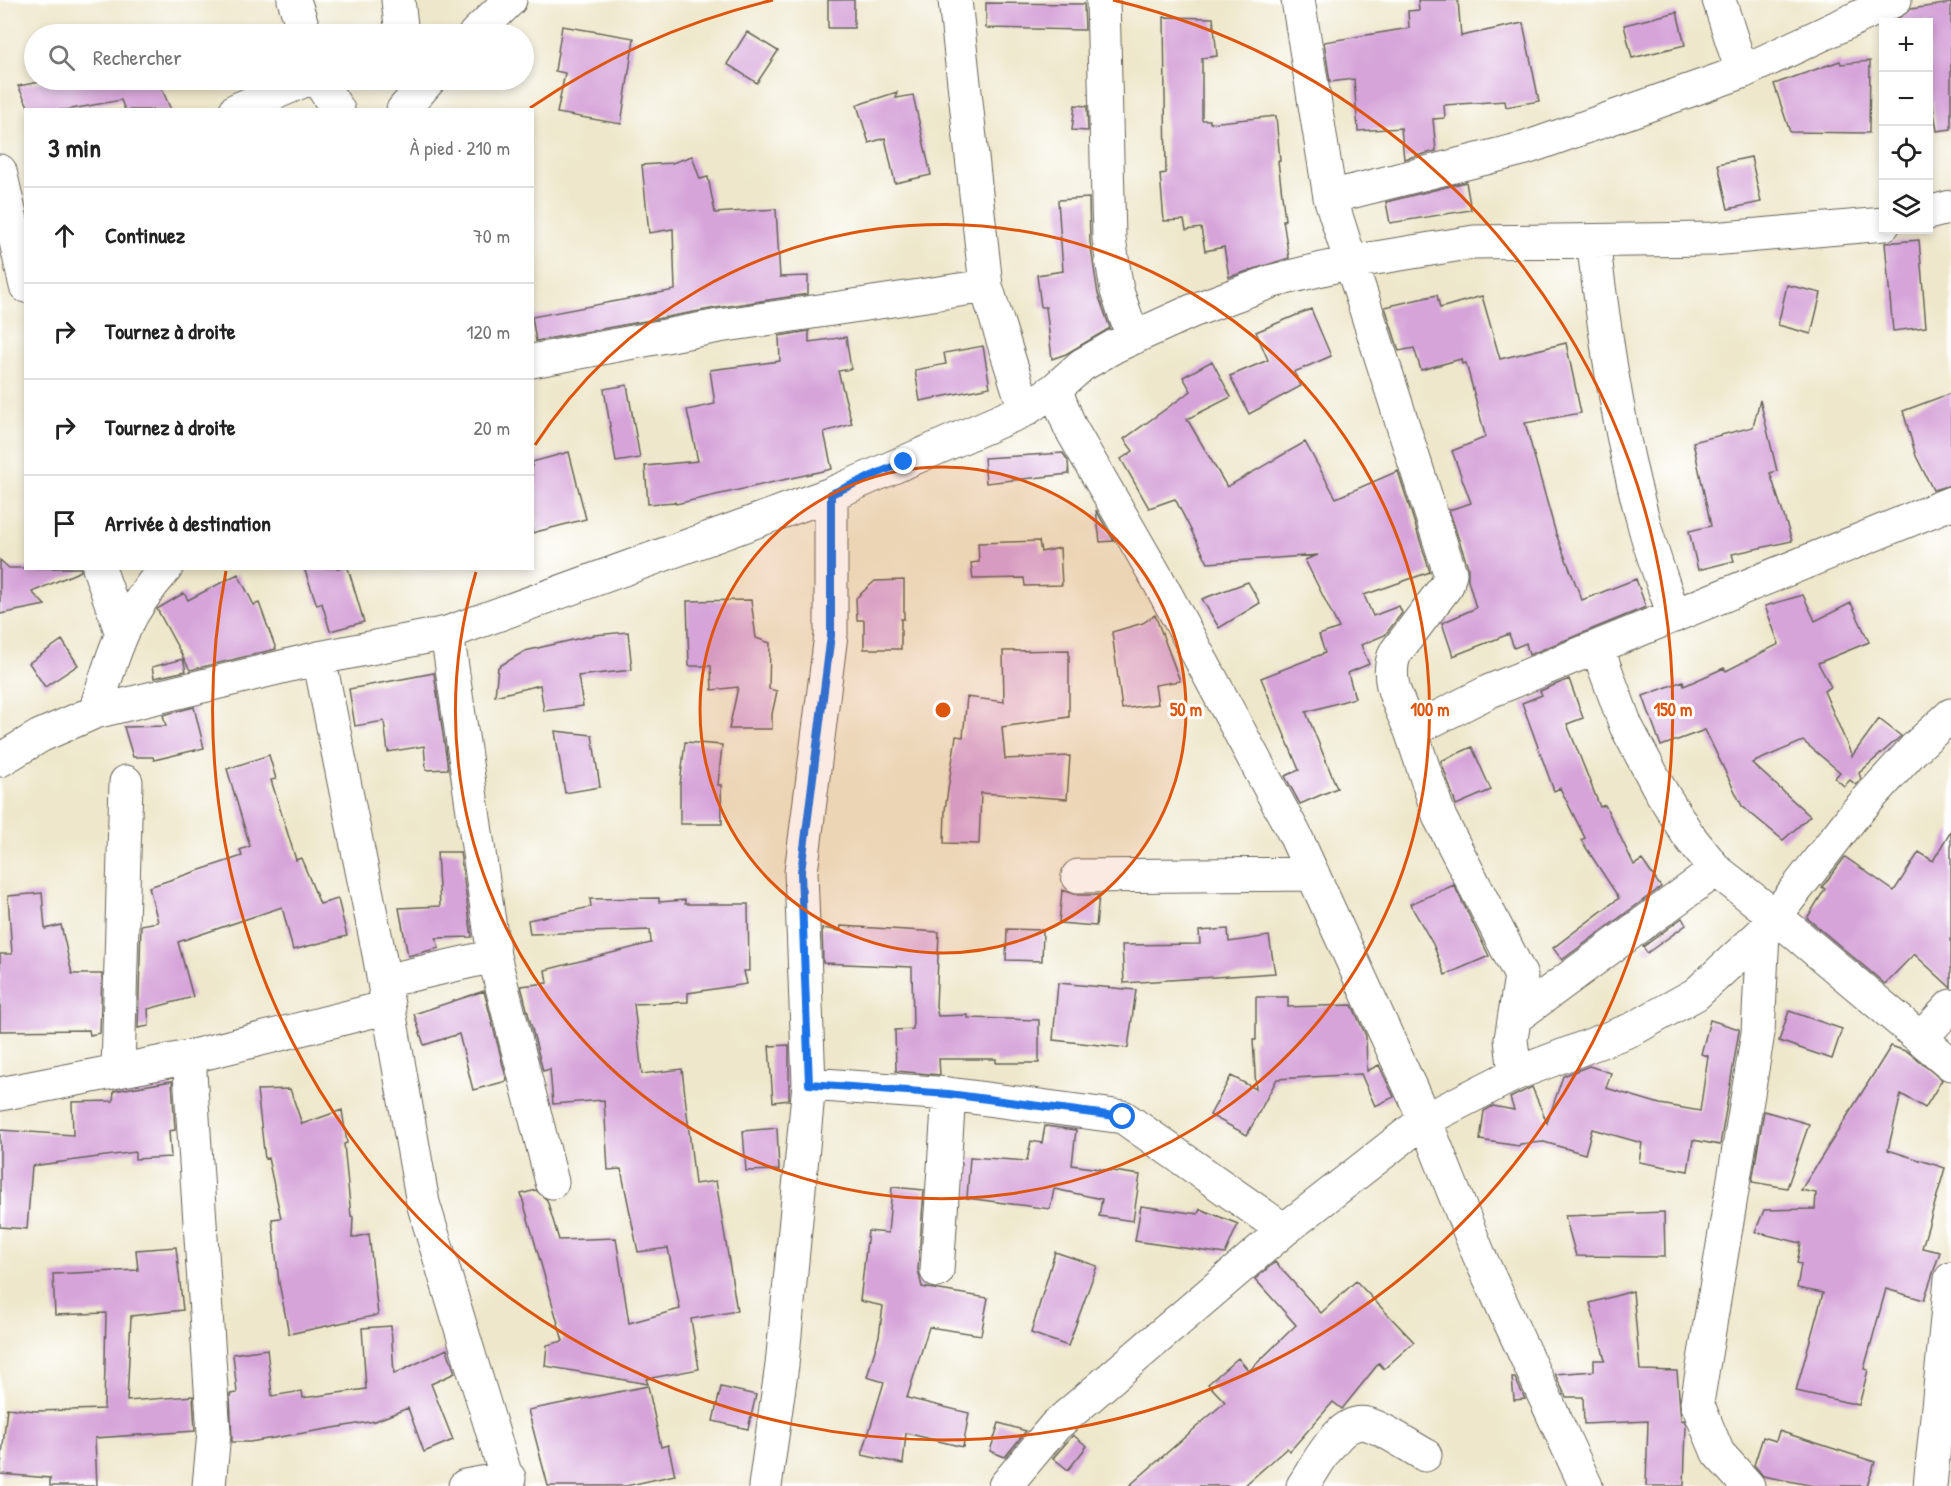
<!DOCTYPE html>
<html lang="fr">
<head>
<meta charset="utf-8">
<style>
  :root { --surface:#fff; --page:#f2f2f2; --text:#222; --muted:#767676; --line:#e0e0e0 }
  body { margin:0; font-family:"Patrick Hand",sans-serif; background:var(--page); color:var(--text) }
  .controls { position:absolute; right:18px; top:18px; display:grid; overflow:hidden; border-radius:0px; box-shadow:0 3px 9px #0003 }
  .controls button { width:54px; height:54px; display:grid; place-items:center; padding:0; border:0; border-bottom:2px solid var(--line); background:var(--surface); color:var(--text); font:30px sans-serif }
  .stop { position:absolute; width:18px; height:18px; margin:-14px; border:4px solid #1a73e8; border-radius:50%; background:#fff }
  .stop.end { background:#1a73e8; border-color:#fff; box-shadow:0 2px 6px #0008 }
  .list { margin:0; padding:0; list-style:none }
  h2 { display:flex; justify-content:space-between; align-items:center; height:78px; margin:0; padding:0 24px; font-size:26px }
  h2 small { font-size:20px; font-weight:400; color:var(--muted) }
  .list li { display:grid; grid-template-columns:39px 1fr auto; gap:18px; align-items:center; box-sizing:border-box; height:96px; padding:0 24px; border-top:2px solid var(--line) }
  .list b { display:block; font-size:22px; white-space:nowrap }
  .list em { font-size:20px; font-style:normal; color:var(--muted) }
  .icon { flex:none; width:33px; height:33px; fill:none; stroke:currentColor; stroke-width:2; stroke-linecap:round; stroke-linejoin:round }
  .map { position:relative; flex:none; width:1951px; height:1486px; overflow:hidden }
  .search { position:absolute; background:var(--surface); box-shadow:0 3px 9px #0003; left:24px; top:24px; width:510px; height:66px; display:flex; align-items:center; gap:15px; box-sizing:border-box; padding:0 21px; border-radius:33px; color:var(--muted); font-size:22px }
  .panel { position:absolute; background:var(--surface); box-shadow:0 3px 9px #0003; left:24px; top:108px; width:510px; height:462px; border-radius:0px }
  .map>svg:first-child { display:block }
  .building { fill:#d6a4d9 }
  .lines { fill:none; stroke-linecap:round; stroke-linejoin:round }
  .minor-casing { stroke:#666359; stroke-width:35 }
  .minor { stroke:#fff; stroke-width:33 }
  .route { stroke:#1a73e8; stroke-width:8 }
  .ring { fill:none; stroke:#de560d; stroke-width:3 }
  .centre { fill:#de560d; stroke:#fff; stroke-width:3 }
  .ring-label { font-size:18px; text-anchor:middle; font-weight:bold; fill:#de560d; stroke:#fff; stroke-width:6; stroke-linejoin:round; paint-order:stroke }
</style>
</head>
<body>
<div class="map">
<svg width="1951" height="1486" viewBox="0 0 1951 1486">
  <rect width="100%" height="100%" fill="#fff"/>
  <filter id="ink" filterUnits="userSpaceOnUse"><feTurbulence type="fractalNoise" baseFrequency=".0167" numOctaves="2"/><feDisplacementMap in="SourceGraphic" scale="12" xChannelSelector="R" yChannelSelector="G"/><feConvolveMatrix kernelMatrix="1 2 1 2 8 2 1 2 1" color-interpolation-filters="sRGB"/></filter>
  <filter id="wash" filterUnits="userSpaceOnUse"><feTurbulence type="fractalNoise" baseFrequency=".008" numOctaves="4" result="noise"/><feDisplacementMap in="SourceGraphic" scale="24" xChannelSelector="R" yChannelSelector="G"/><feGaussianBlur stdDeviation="1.35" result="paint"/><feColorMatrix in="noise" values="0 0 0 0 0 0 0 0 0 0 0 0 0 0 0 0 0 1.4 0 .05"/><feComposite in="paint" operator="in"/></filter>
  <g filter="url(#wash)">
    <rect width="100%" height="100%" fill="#eee7cb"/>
    <g id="blocks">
      <path class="building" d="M828,0h26v28h-26z
        M1418,0h40l3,36 62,-13 16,78 -33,6 -1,-6 -61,4 1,13 -12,1 3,32 -32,8 -3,-31 -43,3 -4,-52 -24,3 -6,-40 85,-14 -1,-17 11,-1z
        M986,3l98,1 1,26 -99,-2z
        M1951,3v126l-14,2 -8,-49v-60h-36l18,-13z
        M1677,12l8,33 -53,13 -8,-33z
        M1164,17l49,1 4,38 -15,2v62h8v3l66,-7 4,45h-2l7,59h-2l6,38 -60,19 -5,-30 -19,4 -4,-23 -15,2 -2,-10 -20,1 -4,-47 6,-1z
        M562,26l72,12 -13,86 -64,-11 8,-40 -10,-2z
        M747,32l31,19 -21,32 -30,-19z
        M1840,61l1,3 29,-3 -1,72 -79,-1 -16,-48z
        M51,80h107l13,30h-46l-4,-10 -55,10h-36l-12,-24z
        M897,92l-1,6 17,-3 18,80 -36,8 -10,-45 -16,5 -12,-38z
        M1075,105l12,1 1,25 -16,-1z
        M692,156l8,23 8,-2 7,36 61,-4 4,68 28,-1v18l-92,14 -180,33 -4,-24 143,-27 -2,-61 -24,4 -7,-68 30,-2z
        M1751,157l10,45 -33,7 -10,-45z
        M1466,182l5,28 -81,13 -4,-21z
        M1089,198l1,44 8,52 12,34 -44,26 -14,5 -6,-52h-5l-4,-32 26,-4 -5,-71z
        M1919,240l7,87 -33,4 -8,-88z
        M1787,285l34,8 -10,41 -33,-9z
        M1437,295l3,13 42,-12 18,63 66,-16 15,70 -56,10 31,111 26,66 54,-21 10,28 -117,48 -3,-12 -12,5 -5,-14 -56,22 -11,-33 34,-15 -8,-28v-13l-19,-57 22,-7 -19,-52 32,-13 1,-3 -19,-72 -4,1 -1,-5 -40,11 -7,-22 -15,3 -14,-44z
        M1311,309l20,47 -37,16 7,14 -52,28 -19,-38 38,-16 -12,-28z
        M809,331v11l37,-5 5,32 -13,2 14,53 -28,8 8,37 -156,35 -1,-2 -27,2 -3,-38 53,-5 -11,-51 28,-6 -5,-34 70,-9 -1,-25z
        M983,346l7,41 -70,14 -5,-31 31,-6 -2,-11z
        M1212,361l19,36 -44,22 40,68 78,-45 31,56 62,-27 32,101 -66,23 9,21 26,-10 3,7 -17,22 -24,10 8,19 -21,9 7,25 -49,14 31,76 -37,16 -15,-28 14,-6 -38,-92 64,-25 -6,-18 20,-7 -34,-68 13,-5 -110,8 -33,-64 -26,9 -28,-49 12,-8 -9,-12 67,-48 -8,-14z
        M627,385l13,73 -24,4 -12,-73z
        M1951,393v92l-18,5 -17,-34 -13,-45z
        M1760,400l17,71 -7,2 22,68 -60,13 2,7 -36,9 -9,-39 22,-5 -18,-84 60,-15z
        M569,452l17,67 -54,14v-71z
        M1063,453l5,8 1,13 -83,9 -2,-25z
        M1096,510l18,31 -14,1z
        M1039,541l2,11 19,-4 2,37 -37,1 -1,-8 -51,1 -2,-16 8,-1 -1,-19z
        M0,560l9,8h72v3l-49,21 13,13 -45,9z
        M304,568h44l16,54 -34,9 -8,-28 -5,2z
        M238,574l16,31 5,-2 17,46 -86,21 -33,-61 27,-16 4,7z
        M904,580v39h-3v30h-37v-29h-7l-1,-22 19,-17z
        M1248,582l12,21 -41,25 -17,-29z
        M1803,595l12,26 36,-18 18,39 -51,21 13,24 -7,4 28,65 27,-37 22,17 -42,37 2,6 -5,6 -6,-5 -6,6 -9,-8 5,-6 -37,-31 -51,22 58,53 -27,24 -41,-34 -37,-76 -44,16 -18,-50 40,-15 1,5 40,-18 2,3 53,-27 -14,-38z
        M751,600l5,38 14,5 -1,46 8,2 -5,23v15h-43l9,-42 -26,3 -1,-24h-22l-2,-65z
        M1155,615l25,66 -25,4 3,19 -36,5 -10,-77 31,-9z
        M628,632l4,38 -54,6 5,30 -39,5 -4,-26 -45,11 3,-29 27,-16 69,-16z
        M62,640l16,25 -33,22 -16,-24z
        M1069,650v67l-67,10 3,32 65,-3 -3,43 -86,-6 -2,51 -35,-1 1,-33 11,-74 7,1 4,-40 37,5 -1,-51z
        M183,659l3,12 -32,7 -2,-11z
        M434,673l14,96 -22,1 -2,-24 -36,6 -4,-31 -29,5 -6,-37z
        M1569,679l14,39 -16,6 33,83 5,-2 29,60 8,-5 19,27 -99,73 -9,-12 66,-50 -38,-58 4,-2 -25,-50 -6,3 -32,-88 20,-8 -2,-4z
        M194,707l10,41 -50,12 -1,-3h-20l-9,-30 42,-1 -3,-11z
        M555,731l37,4 8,52 -35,6z
        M685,742l37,3 -4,40h3l1,39h-42v-39z
        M1472,747l19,43 -35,15 -15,-44z
        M269,755l7,24 -5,1 25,80 5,-2 19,46 18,-5 9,37 -54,14 -11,-43 -104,35 15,55 -45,12 1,17 -11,2 3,-103 17,-3 -9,-35 93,-31 -2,-6 10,-4 -23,-77z
        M1951,830v158l-37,-34 -29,30 -78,-66 18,-29 -3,-2 23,-30 49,34 25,-39 14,9z
        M437,852h23l12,85 -36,1 3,10 -31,8 -9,-48 41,-2z
        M1454,885l35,71 -44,19 -12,-31 -23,-40z
        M1062,890l16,5h21l-3,31 -37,-3z
        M42,893l3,36 16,-4 11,49h30l-2,59 -10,2 -1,-5 -89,1v-77h12l-4,-58z
        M659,898v4l26,-2v4h63l1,67h-5l3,13 -59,9v9l-54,2 8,70 40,-5 13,115 21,-3 21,130 -46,8 8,50 -53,10 2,5 -103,-18 2,-21 16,-4 -42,-147 15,-4 11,10 12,40 57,-2 13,85 51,-14 -12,-61 -30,4 -17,-83 -13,1 -4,-70 -51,4 -3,-35 -7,2 -22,-85 26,-3 -2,-13 106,-27 -1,-13 -120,4 -2,-14 63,-13 -1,-8z
        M1682,918l4,7 -39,28 -4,-6z
        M841,926l98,6 -3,75 2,9 30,-1v3l71,2v43h-43v-4h-57l1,16 -44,-4 -1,-41 18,-1 -1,-62 -89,-4 -1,-35 18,3z
        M1007,929l36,1 -1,31 -36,-1z
        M1228,929l1,13 40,-6 6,37 -151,10 -2,-38 78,-1 -1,-13z
        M1058,983l78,7 -8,58 -75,-8z
        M484,991l23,90 -34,9 -14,-56 -35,11 -10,-31z
        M1256,997h32v10l64,-2 14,31 1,35 12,-6 15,32 -19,9 -14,-32 -84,5 -30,56 -37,-20 21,-39 25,13 -3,-49h3z
        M1789,1011l53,18 -10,30 -53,-18z
        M1710,1020l29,9v2l-19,114 -27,-5 -5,31 -49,-9 3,-19 -50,-14 -7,25 -41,-12 -24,2 -1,2 -39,-6 4,-29 9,-5 21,4 -4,-12 22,-11 15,36 16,-47 26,-10 22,7 -5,15 54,16 40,7 8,-55 -7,-2z
        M789,1045v55l-16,2 -4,-56z
        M1891,1046l17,6 34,28 -17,28 -24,-14 -13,56 57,18 -23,80 18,4 -16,48 -38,-11 -22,80 4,1 -9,35 -63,-14 27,-98 -26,-5 4,-24 -4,-1 4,-20 -46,-11 9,-22 51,-1 1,-16 -15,-3z
        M172,1081l3,49 -6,1 2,26 -36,2v-7l-103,14 -5,63 -27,-2v-97l73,5 -1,-33 41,-1 1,-10z
        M290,1089l12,35 40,-14 5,33 -3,1 7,72 2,1 -1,21 17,-4 9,81 -89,19 -10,-51 -7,-64 9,-1 -13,-60 -3,1 -8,-69z
        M1764,1111l45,13 -22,64 -35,-6z
        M1045,1126l31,4 -4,35 68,10 -7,46 -34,-5 3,-17 -48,-10 -4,20 -83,-11 3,-41 57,4 4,-20 11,2z
        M777,1128l2,42 -33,1 -3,-40z
        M892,1187l32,3 -6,80 4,17 66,11 -7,37 -52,-8 -22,71 62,15 -6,34 -57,-14 -3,31 -41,-9 22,-73 -17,-5 12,-41 4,-30 -23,-5 8,-70 20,2z
        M1141,1206l57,8 2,-5 38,15 -13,30 -90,-13z
        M1664,1212l1,45 -89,-1 -11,-40z
        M176,1247l7,63 -52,6 -4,85 66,-5 2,35 -100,7 2,48h-47v-8l-50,-4 7,-66 29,3 68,-2 2,-96 -51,2 -2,-41 85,-4 -2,-20z
        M1055,1252l42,14 -29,80 -37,-13z
        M1275,1262l46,51 35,-32 58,61 -30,27 -5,-6 -37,46 -9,-7 -43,49 -3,-3 -43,38h-115l96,-84 -17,-18 30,-26 11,13 47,-46 -41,-46z
        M1633,1291l7,79 37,1 4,50 3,-1 2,5 -2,61h-38l2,-65 -64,3 -1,-27h-17l-11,-23 39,-3v-11h11l-15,-57z
        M391,1326l3,48 53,-25 8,24 -24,11 22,56 -29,12 -16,-44 -33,13 -125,21h-18l-2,-48 7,-1 -4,-39 34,-5 5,47 30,-5 1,7 63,-9 -4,-61z
        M1512,1378h3l10,21 -11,1z
        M648,1386l13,61 7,-2 7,30 -49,11h-78l-20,-76z
        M721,1387l35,8 -8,34 -35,-8z
        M999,1423l27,8 -21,26 -15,-6z
        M1779,1431l96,31 -8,24h-53l-51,-10 -9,-11 9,-28 13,4z
        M1073,1435l14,11 -19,24 -15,-12z"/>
    </g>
  </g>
  <g filter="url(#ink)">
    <use href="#blocks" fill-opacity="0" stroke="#666359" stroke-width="1.5"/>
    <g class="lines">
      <g class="minor-casing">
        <path id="minor" d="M294,0l11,34
          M398,0l4,34
          M955,0l31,286 39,124
          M1103,0l6,239 8,52 16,47
          M1298,0l32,197 120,376 -3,12 -52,68c-11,28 5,51 16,78
          M1719,0l23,72
          M475,34l35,-34
          M318,80l20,30
          M236,110l69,-30
          M403,110l26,-30
          M0,171l26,115
          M1330,197l196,-49 216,-76 153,-72
          M1928,213l23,-6
          M1593,241c12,93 25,188 50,279 8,33 21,65 31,96
          M532,361l187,-35 267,-40
          M1055,389l15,38 88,153 136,253 131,287 54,135 107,231
          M1951,503l-354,144 29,79 33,62 29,47 28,35 59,46 176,148
          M99,568l22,63
          M319,658l60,296 44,249 86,283
          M95,712l224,-54 128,-25 384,-139 194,-84 30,-21 27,-24 33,-19 77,-35 81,-30 78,-19 123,-20 238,-3 172,-15
          M0,760l40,-24 55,-24c19,-60 27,-95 71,-144
          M1078,876l235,-2
          M494,956l58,226
          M384,981l110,-25 -47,-323
          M1516,1017l200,-147
          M1921,1038l30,-32
          M189,1057l199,-50
          M118,1070l8,-288
          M1515,1074l-4,-35 10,-63 -81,-158 -29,-87 79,-40 107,-44
          M809,1084l140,10 174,23 161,113
          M0,1094l189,-37 25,376 -5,53
          M937,1271l12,-177
          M465,1486l44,-8
          M765,1486l17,-121 27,-281 -8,-212 30,-237v-141
          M1005,1486l50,-60 229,-196 141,-110 90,-46 118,-45 63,-35 67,-62 90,-116 61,-67 37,-34
          M1303,1486c13,-19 36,-69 64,-62 16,4 42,22 58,31
          M1748,1486l-30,-33 -21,-50 61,-370 5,-101
          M1930,1486l21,-207"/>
      </g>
      <use href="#minor" class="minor"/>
    </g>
  </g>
  <g class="lines" filter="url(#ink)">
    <path class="route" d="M904,462l-73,32v141l-30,237 8,212 140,10 174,23"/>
  </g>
  <circle cx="943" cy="710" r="243" fill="#de560d" fill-opacity=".12"/>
  <g class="ring">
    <circle cx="943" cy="710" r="243"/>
    <path d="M535 445A487 487 0 1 1 476 572"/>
    <path d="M530 108A730 730 0 0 1 773 0M1113 0A730 730 0 1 1 226 571"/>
  </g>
  <circle cx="943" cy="710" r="9" class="centre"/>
  <g class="ring-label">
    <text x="1186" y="716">50 m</text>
    <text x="1430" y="716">100 m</text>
    <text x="1673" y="716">150 m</text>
  </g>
</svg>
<div class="controls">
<button>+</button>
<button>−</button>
<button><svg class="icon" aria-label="locate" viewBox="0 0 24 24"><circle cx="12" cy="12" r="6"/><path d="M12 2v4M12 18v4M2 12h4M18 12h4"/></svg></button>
<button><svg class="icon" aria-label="layers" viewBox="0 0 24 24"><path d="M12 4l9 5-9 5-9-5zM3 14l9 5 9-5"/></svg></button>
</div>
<div class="stop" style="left:1123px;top:1117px"></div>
<div class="stop end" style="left:904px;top:462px"></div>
<div class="search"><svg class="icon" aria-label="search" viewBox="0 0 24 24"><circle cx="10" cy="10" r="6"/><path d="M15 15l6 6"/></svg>Rechercher</div>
<section class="panel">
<h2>3 min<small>À pied · 210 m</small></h2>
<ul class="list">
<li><svg class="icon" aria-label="ahead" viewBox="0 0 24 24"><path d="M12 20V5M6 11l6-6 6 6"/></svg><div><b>Continuez</b></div><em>70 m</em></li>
<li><svg class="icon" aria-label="right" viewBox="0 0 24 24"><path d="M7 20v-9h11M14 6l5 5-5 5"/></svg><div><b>Tournez à droite</b></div><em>120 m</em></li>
<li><svg class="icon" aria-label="right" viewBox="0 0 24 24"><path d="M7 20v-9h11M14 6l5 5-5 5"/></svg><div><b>Tournez à droite</b></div><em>20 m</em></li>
<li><svg class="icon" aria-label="arrive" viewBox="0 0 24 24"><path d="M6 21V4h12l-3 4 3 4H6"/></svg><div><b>Arrivée à destination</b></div></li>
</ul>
</section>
</div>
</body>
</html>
